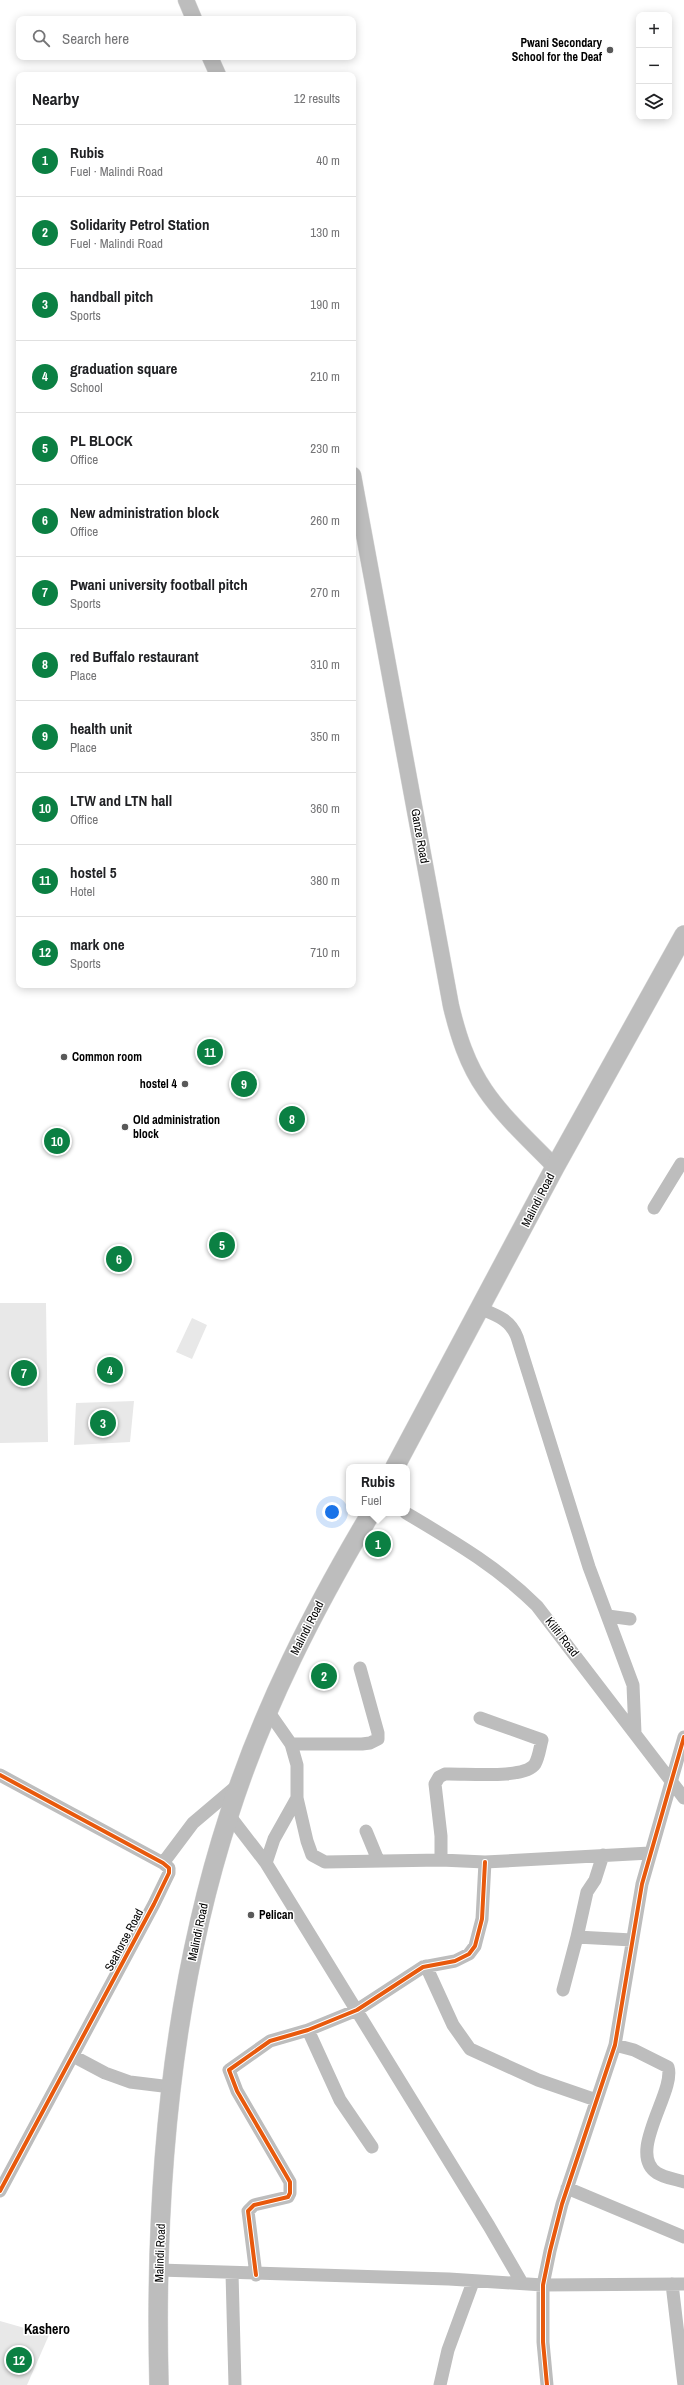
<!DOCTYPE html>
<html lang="en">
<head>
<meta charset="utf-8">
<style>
  :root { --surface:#fff; --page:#f6f6f6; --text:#202124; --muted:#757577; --line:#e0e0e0; --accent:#0b8043 }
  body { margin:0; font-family:"Archivo Narrow",sans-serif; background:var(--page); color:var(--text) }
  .controls { position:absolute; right:12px; top:12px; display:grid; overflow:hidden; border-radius:8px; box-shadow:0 2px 10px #0003 }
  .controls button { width:36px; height:36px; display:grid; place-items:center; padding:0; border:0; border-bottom:1px solid var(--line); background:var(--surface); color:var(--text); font:20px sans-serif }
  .you { position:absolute; left:332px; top:1512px; width:14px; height:14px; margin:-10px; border:3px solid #fff; border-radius:50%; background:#1a73e8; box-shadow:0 0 0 6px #1a73e833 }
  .badge { display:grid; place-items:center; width:26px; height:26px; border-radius:50%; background:var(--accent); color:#fff; font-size:13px; font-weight:700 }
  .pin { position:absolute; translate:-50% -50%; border:2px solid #fff; box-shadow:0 1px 4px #0006 }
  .popup { position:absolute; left:346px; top:1464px; width:64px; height:52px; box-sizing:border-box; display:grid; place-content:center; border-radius:8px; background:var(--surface); filter:drop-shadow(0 1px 3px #0005); font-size:13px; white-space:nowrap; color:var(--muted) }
  .popup b { font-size:15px; color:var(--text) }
  .popup::after { content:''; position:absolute; left:50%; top:100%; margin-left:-8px; border:8px solid transparent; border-top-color:var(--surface) }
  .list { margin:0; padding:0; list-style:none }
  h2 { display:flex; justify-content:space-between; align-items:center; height:52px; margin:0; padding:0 16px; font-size:17px }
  h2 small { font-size:13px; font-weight:400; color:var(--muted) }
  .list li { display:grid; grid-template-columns:26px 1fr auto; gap:12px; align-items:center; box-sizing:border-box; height:72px; padding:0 16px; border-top:1px solid var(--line) }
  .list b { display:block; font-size:15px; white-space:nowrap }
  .list p { margin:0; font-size:13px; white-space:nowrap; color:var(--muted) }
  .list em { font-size:13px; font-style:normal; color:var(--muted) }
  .icon { flex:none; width:22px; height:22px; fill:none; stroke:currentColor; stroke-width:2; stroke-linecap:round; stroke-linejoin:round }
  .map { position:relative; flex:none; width:684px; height:2385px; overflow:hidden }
  .search { position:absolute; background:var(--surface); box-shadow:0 2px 10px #0003; left:16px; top:16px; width:340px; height:44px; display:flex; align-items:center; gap:10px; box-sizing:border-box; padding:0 14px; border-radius:8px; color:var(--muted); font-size:15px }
  .panel { position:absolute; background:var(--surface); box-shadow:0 2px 10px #0003; left:16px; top:72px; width:340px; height:916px; border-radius:8px }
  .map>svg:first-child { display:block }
  .green { fill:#e8e8e8 }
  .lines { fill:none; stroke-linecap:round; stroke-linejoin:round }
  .major-casing { stroke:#dbdbdb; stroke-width:17 }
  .highway-casing { stroke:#dbdbdb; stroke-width:20 }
  .minor { stroke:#bdbdbd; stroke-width:13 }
  .major { stroke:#bdbdbd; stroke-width:16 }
  .highway { stroke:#bdbdbd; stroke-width:19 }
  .cycleway-casing { stroke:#fff; stroke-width:6 }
  .cycleway { stroke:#e8590c; stroke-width:4 }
  .poi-dot { fill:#595959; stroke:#fff; stroke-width:1.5 }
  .labels { text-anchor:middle; stroke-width:3; stroke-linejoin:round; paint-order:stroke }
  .poi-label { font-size:12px; font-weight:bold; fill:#000; stroke:#fff; text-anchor:start }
  .street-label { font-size:12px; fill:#000; stroke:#fff }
  .quarter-label { font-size:14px; font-weight:bold; fill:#000; stroke:#fff }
</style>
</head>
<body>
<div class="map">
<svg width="684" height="2385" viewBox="0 0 684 2385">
  <rect width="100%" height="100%" fill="#fff"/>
  <path class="green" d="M0,1303h46l2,139 -48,1z
    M192,1318l15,7 -15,34 -16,-7z
    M134,1401l-4,41 -56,3 2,-42z
    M0,2321l49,14 -22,50h-27z"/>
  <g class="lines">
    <g class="major-casing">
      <path id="major" d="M186,0l8,19
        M210,57l8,18
        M353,475l98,531c7,29 16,58 34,84 19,28 46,52 70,77"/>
    </g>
    <g class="highway-casing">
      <path id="highway" d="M395,1467l160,-300 129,-232
        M159,2385c-5,-191 11,-388 70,-570 34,-107 85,-206 142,-302"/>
    </g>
    <path class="minor" d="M654,1208l27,-44 3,1
      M479,1308c17,7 31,11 38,29l72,230 44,118 2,48
      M406,1513c47,28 92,54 131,93l147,192
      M608,1616l22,3
      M268,1711l23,33 6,21v33l10,43 5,14 13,7 116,-2 44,2 165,-9
      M291,1744h71l8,-1 8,-4v-6l-18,-65
      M0,1775l163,88 6,5v5l-15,31 -154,287
      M229,1815l37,48 223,363 33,57
      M366,1831l12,29
      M441,1860v-24l-6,-52 4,-7 6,-3c19,-1 79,6 90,-10 4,-7 5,-17 7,-24l-62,-22
      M163,1863l30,-40 46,-39
      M266,1863l8,-24 23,-41
      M577,1937l10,-45 8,-12 8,-25
      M426,1966l27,59 17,24 68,31 58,20
      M563,1990l14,-53 55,3
      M308,2030l32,70 32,47
      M615,2045l19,5 34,17c8,24 -42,86 -11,106 8,5 19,6 27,9
      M73,2056l32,17 25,9 41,5
      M567,2188l117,49
      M159,2270l290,9 94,6 141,-1
      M232,2273l3,112
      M256,2275l-8,-64 6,-6 34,-8 2,-4v-11l-53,-91 -8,-21 41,-29 38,-11 49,-20 66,-43 32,-6 14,-7 6,-8 7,-27 3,-57
      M672,2284l12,101
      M440,2385l8,-35 25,-68
      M547,2385l-4,-43v-57l7,-34 12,-47 53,-159 27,-161 42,-147"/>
    <use href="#major" class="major"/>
    <use href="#highway" class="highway"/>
    <g class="cycleway-casing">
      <path id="cycleway" d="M0,1775l163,88 6,5v5l-15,31 -154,287
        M256,2275l-8,-64 6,-6 34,-8 2,-4v-11l-53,-91 -8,-21 41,-29 38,-11 49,-20 66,-43 32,-6 14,-7 6,-8 7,-27 3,-57
        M547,2385l-4,-43v-57l7,-34 12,-47 53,-159 27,-161 42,-147"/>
    </g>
    <use href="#cycleway" class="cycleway"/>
  </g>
  <g class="poi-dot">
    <circle cx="610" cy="50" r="4"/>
    <circle cx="64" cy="1057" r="4"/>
    <circle cx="185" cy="1084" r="4"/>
    <circle cx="125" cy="1127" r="4"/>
    <circle cx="251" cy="1915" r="4"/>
  </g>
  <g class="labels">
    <g class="poi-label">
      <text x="602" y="47" text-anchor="end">Pwani Secondary<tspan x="602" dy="14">School for the Deaf</tspan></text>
      <text x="72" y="1061">Common room</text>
      <text x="177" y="1088" text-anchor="end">hostel 4</text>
      <text x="133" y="1124">Old administration<tspan x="133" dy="14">block</tspan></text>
      <text x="259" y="1919">Pelican</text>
    </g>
    <g class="street-label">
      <text transform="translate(420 836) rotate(80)" y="4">Ganze Road</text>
      <text transform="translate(538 1200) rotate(-63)" y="4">Malindi Road</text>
      <text transform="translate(307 1628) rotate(-63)" y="4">Malindi Road</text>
      <text transform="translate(562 1637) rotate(52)" y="4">Kilifi Road</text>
      <text transform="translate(198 1932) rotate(-78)" y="4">Malindi Road</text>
      <text transform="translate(124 1940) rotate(-62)" y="4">Seahorse Road</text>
      <text transform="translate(160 2253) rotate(-88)" y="4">Malindi Road</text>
    </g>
    <g class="quarter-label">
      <text x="47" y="2334">Kashero</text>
    </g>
  </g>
</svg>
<div class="controls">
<button>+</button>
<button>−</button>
<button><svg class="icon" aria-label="layers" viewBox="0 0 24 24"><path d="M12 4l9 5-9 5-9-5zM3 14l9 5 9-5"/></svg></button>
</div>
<div class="you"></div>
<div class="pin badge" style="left:378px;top:1544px">1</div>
<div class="popup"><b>Rubis</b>Fuel</div>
<div class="pin badge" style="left:324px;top:1676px">2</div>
<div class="pin badge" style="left:103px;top:1423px">3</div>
<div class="pin badge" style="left:110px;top:1370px">4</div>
<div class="pin badge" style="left:222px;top:1245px">5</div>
<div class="pin badge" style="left:119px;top:1259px">6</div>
<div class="pin badge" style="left:24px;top:1373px">7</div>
<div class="pin badge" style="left:292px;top:1119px">8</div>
<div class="pin badge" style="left:244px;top:1084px">9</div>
<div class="pin badge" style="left:57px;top:1141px">10</div>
<div class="pin badge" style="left:210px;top:1052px">11</div>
<div class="pin badge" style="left:19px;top:2360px">12</div>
<div class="search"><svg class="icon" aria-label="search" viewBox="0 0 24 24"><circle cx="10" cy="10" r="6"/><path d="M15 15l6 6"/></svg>Search here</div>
<section class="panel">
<h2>Nearby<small>12 results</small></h2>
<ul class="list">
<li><span class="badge">1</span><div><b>Rubis</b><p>Fuel · Malindi Road</p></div><em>40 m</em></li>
<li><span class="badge">2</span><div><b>Solidarity Petrol Station</b><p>Fuel · Malindi Road</p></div><em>130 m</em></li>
<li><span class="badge">3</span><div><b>handball pitch</b><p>Sports</p></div><em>190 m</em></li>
<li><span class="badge">4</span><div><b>graduation square</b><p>School</p></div><em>210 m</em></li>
<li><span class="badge">5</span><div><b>PL BLOCK</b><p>Office</p></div><em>230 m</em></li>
<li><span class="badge">6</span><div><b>New administration block</b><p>Office</p></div><em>260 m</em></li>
<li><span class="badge">7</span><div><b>Pwani university football pitch</b><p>Sports</p></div><em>270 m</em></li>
<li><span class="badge">8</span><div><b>red Buffalo restaurant</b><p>Place</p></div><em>310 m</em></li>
<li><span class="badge">9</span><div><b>health unit</b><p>Place</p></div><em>350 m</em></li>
<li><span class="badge">10</span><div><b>LTW and LTN hall</b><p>Office</p></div><em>360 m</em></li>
<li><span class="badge">11</span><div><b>hostel 5</b><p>Hotel</p></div><em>380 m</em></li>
<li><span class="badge">12</span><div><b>mark one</b><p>Sports</p></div><em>710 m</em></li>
</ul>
</section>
</div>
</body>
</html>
